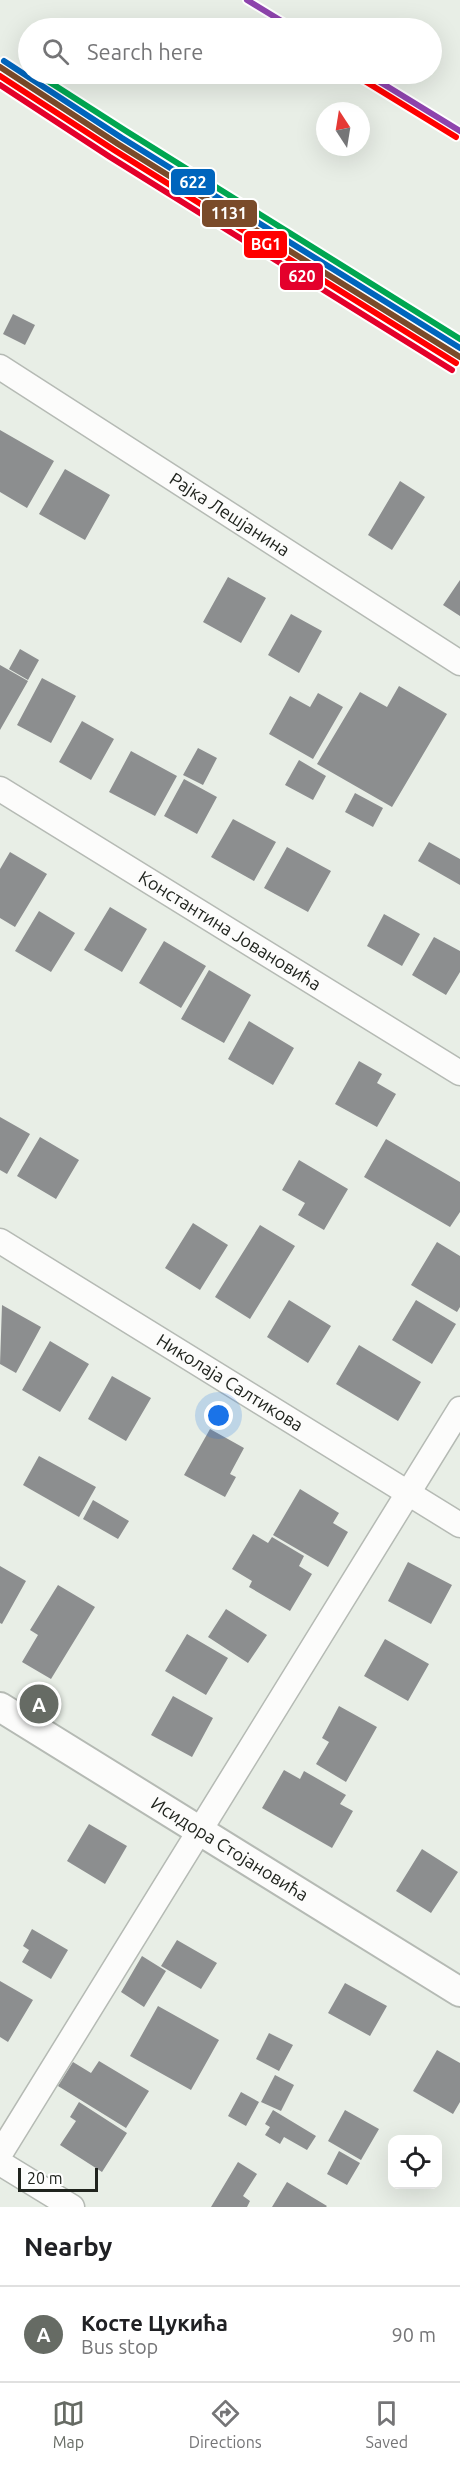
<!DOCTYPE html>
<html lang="en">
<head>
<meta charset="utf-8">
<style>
  :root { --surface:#fff; --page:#f6f6f6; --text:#202124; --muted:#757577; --line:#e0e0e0; --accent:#666b64 }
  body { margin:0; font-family:Ubuntu,sans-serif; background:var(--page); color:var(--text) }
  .controls { position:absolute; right:18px; bottom:18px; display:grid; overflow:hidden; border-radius:12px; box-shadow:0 6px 24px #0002 }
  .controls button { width:54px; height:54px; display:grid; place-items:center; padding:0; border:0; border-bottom:2px solid var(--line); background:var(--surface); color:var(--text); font:30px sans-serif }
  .compass { position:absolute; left:316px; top:102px; width:54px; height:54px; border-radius:50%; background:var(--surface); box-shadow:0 6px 24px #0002; rotate:348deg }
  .scale { position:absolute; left:18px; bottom:15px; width:80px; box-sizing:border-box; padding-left:6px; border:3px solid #20241e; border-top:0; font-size:16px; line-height:21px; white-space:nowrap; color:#20241e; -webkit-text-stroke:4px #fff; paint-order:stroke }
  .you { position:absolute; left:219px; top:1416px; width:21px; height:21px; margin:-15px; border:4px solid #fff; border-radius:50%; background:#1a73e8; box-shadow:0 0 0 9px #1a73e833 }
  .badge { display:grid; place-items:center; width:39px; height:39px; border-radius:50%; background:var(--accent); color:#fff; font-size:20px; font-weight:700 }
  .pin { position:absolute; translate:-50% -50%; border:3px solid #fff; box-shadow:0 2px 6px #0006 }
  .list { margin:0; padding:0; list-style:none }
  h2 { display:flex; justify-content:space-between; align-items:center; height:78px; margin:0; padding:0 24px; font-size:26px }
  h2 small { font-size:20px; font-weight:400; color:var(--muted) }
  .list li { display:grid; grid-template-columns:39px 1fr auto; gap:18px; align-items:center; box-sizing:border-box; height:96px; padding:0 24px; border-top:2px solid var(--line) }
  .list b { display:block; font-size:22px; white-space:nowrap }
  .list p { margin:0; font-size:20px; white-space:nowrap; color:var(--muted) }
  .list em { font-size:20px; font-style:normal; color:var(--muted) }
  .icon { flex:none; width:33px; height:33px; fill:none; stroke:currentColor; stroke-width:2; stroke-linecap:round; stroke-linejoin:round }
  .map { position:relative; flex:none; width:460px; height:2207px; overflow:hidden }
  .search { position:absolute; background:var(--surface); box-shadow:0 6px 24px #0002; left:18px; right:18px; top:18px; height:66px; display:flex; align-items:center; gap:15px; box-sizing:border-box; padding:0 21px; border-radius:33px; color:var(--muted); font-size:22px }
  .sheet { height:174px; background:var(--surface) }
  nav { display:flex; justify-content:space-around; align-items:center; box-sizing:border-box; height:84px; border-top:2px solid var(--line); background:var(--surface); font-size:16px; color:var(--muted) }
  nav a { display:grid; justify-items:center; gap:3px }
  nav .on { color:var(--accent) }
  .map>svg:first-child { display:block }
  .building { fill:#8c8e8f }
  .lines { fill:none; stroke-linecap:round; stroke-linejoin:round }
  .minor-casing { stroke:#b5bab4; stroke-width:27 }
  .tertiary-casing { stroke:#b5bab4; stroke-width:32 }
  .minor { stroke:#fcfcfb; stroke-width:24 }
  .tertiary { stroke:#fcfcfb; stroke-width:28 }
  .rail-1-casing { stroke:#fff; stroke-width:10 }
  .rail-2-casing { stroke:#fff; stroke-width:10 }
  .rail-3-casing { stroke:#fff; stroke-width:10 }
  .rail-4-casing { stroke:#fff; stroke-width:10 }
  .rail-5-casing { stroke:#fff; stroke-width:10 }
  .rail-6-casing { stroke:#fff; stroke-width:10 }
  .rail-1 { stroke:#7a4b2a; stroke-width:6 }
  .rail-2 { stroke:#f00; stroke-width:6 }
  .rail-3 { stroke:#0065bd; stroke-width:6 }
  .rail-4 { stroke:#e4002b; stroke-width:6 }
  .rail-5 { stroke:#00a651; stroke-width:6 }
  .rail-6 { stroke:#8e44ad; stroke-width:6 }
  .labels { text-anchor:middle; stroke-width:6; stroke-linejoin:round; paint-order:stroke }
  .street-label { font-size:18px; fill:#20241e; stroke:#fff }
  .line-badge { stroke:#fff; stroke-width:2 }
  .badge-label { font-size:16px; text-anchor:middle; font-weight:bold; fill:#fff }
</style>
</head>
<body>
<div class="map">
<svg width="460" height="2207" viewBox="0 0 460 2207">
  <rect width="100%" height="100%" fill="#e8eee6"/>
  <path class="building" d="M13,314l22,11 -10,20 -22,-11z
    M0,430l54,31 -27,47 -27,-16z
    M65,469l45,26 -25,45 -46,-26z
    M400,481l25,16 -33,53 -24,-15z
    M228,577l38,21 -25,45 -38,-21z
    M460,580v36l-17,-11z
    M291,614l31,17 -23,42 -31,-18z
    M20,649l19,11 -11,20 -19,-11z
    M0,665l28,16 -28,49z
    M42,678l34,18 -25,47 -34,-18z
    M399,686l48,28 -55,93 -75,-43 43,-72 27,15z
    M318,693l25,14 -30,52 -44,-25 21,-38 20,11z
    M82,721l32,18 -23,41 -32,-18z
    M198,748l19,10 -14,27 -20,-10z
    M131,751l46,25 -22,40 -46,-24z
    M299,760l27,16 -13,24 -28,-15z
    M184,779l33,18 -20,37 -33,-18z
    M355,793l28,15 -10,19 -28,-15z
    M233,819l43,23 -22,39 -43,-24z
    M429,842l31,17v26l-42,-24z
    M287,847l44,24 -23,41 -44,-24z
    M10,852l37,22 -32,53 -15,-9v-49z
    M110,907l37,22 -25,43 -38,-22z
    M39,911l36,22 -24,39 -36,-21z
    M384,914l36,20 -18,32 -35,-20z
    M434,937l26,14v21l-14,23 -34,-20z
    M164,941l42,25 -25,42 -42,-25z
    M209,970l42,25 -27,48 -43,-24z
    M249,1021l45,27 -21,37 -45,-26z
    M359,1061l23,13 -5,9 19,11 -19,33 -42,-23z
    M0,1117l30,17 -23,40 -7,-4z
    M40,1137l39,23 -23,39 -39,-23z
    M386,1139l74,43v30l-10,15 -86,-50z
    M299,1160l49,29 -24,41 -26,-15 7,-12 -23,-13z
    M193,1223l35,22 -28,45 -35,-22z
    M260,1225l35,21 -45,73 -35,-22z
    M437,1242l23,14v51l-3,5 -46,-27z
    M289,1300l42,26 -23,37 -41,-26z
    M416,1300l40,24 -24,40 -40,-24z
    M2,1305l39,22 -25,46 -16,-9z
    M50,1341l39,23 -29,48 -38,-22z
    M359,1345l62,37 -23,39 -62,-37z
    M112,1376l39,22 -25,43 -38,-22z
    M210,1429l34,19 -14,26 6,3 -11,20 -41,-22z
    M39,1456l57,31 -17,30 -56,-32z
    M300,1489l39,24 -6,10 15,9 -20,35 -55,-32z
    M93,1500l36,21 -11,18 -35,-20z
    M253,1534l15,9 4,-6 32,19 -5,10 13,8 -22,37 -41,-24 3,-6 -20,-12z
    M408,1562l44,23 -21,39 -43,-23z
    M0,1566l26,15 -24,43 -2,-1z
    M58,1585l37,22 -44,72 -29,-17 16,-27 -8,-5z
    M226,1609l41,26 -19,28 -40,-26z
    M187,1634l41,24 -22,37 -41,-24z
    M385,1639l44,25 -21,37 -44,-25z
    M173,1696l40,22 -21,39 -41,-22z
    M339,1706l38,21 -31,55 -30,-18 13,-22 -7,-4z
    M284,1770l16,9 4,-8 42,24 -6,9 13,7 -21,37 -70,-40z
    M89,1824l38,22 -22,38 -38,-23z
    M422,1849l36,23 -27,41 -35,-22z
    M32,1929l36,21 -17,29 -29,-17 7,-12 -6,-4z
    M177,1940l40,23 -16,26 -40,-23z
    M142,1956l24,15 -22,36 -23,-15z
    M0,1981l33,19 -25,42 -8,-5z
    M345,1983l42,23 -17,30 -42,-23z
    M158,2006l61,34 -28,50 -61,-34z
    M269,2033l24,12 -14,26 -23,-12z
    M437,2050l23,13v39l-7,12 -40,-23z
    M99,2061l50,30 -23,37 -68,-42 15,-24 18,11z
    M275,2075l19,10 -13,26 -20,-9z
    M241,2092l18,10 -13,24 -18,-10z
    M79,2102l48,31 -25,39 -42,-27 16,-24 -6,-4z
    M273,2110l43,26 -9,14 -23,-13 -4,7 -15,-9 5,-8 -5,-3z
    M345,2110l34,19 -18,31 -33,-19z
    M339,2151l21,12 -13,22 -20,-11z
    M238,2162l19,12 -14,22 7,5 -3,6h-36z
    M287,2182l40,24 -1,1h-54z"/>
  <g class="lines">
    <g class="minor-casing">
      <g id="minor">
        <path id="s1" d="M0,367l460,296"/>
        <path id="s2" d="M0,789l460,284"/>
        <path id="s3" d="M0,1241l460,284"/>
        <path d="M0,2154l460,-745"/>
        <path d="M0,2163l72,44"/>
      </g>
    </g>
    <g class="tertiary-casing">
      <g id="tertiary">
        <path id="s4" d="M0,1707l460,285"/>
      </g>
    </g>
    <use href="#minor" class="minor"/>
    <use href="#tertiary" class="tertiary"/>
    <g class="rail-1-casing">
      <path id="rail-1" d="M0,67l118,77 342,213"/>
    </g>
    <g class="rail-2-casing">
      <path id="rail-2" d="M0,76l114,74 342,213
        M363,80l93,57"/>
    </g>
    <g class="rail-3-casing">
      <path id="rail-3" d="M4,61l118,77 338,210"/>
    </g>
    <g class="rail-4-casing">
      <path id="rail-4" d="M0,85l110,72 342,213"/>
    </g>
    <g class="rail-5-casing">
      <path id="rail-5" d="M37,74l89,57 334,208"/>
    </g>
    <g class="rail-6-casing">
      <path id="rail-6" d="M247,0l46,28
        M367,74l93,57"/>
    </g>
    <use href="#rail-1" class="rail-1"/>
    <use href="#rail-2" class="rail-2"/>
    <use href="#rail-3" class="rail-3"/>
    <use href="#rail-4" class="rail-4"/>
    <use href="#rail-5" class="rail-5"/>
    <use href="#rail-6" class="rail-6"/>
  </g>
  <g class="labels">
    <g class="street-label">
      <text dy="6" stroke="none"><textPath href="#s1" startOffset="273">Рајка Лешјанина</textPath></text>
      <text dy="6" stroke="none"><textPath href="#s2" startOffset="270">Константина Јовановића</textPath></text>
      <text dy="6" stroke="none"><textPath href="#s3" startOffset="270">Николаја Салтикова</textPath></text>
      <text dy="6" stroke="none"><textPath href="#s4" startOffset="270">Исидора Стојановића</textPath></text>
    </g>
  </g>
  <g class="line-badge">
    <rect x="170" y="168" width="46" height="28" rx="6" fill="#0065bd"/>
    <rect x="201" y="199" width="57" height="29" rx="6" fill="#7a4b2a"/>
    <rect x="243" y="230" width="45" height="29" rx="6" fill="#f00"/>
    <rect x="279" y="262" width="45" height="29" rx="6" fill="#e4002b"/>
  </g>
  <g class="badge-label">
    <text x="193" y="188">622</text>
    <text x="229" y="219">1131</text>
    <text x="266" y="250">BG1</text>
    <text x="302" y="282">620</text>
  </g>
</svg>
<div class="controls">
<button><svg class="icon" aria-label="locate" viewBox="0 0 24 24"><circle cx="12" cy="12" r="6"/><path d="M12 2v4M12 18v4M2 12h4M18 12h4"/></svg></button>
</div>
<svg class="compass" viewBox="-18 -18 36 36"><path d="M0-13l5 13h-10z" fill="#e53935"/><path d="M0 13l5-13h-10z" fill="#757577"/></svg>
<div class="scale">20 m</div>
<div class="you"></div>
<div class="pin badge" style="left:39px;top:1704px">A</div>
<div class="search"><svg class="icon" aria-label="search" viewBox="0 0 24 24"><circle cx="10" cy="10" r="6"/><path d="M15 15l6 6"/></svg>Search here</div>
</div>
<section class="sheet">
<h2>Nearby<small></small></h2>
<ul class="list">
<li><span class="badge">A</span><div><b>Косте Цукића</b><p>Bus stop</p></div><em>90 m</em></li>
</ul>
</section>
<nav>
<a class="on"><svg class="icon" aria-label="map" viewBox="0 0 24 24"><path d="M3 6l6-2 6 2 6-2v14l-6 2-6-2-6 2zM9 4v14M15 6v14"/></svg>Map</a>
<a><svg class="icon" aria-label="directions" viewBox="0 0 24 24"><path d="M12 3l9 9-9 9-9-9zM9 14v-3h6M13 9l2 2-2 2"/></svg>Directions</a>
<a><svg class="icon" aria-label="saved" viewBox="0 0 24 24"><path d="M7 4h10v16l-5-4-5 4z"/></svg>Saved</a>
</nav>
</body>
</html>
